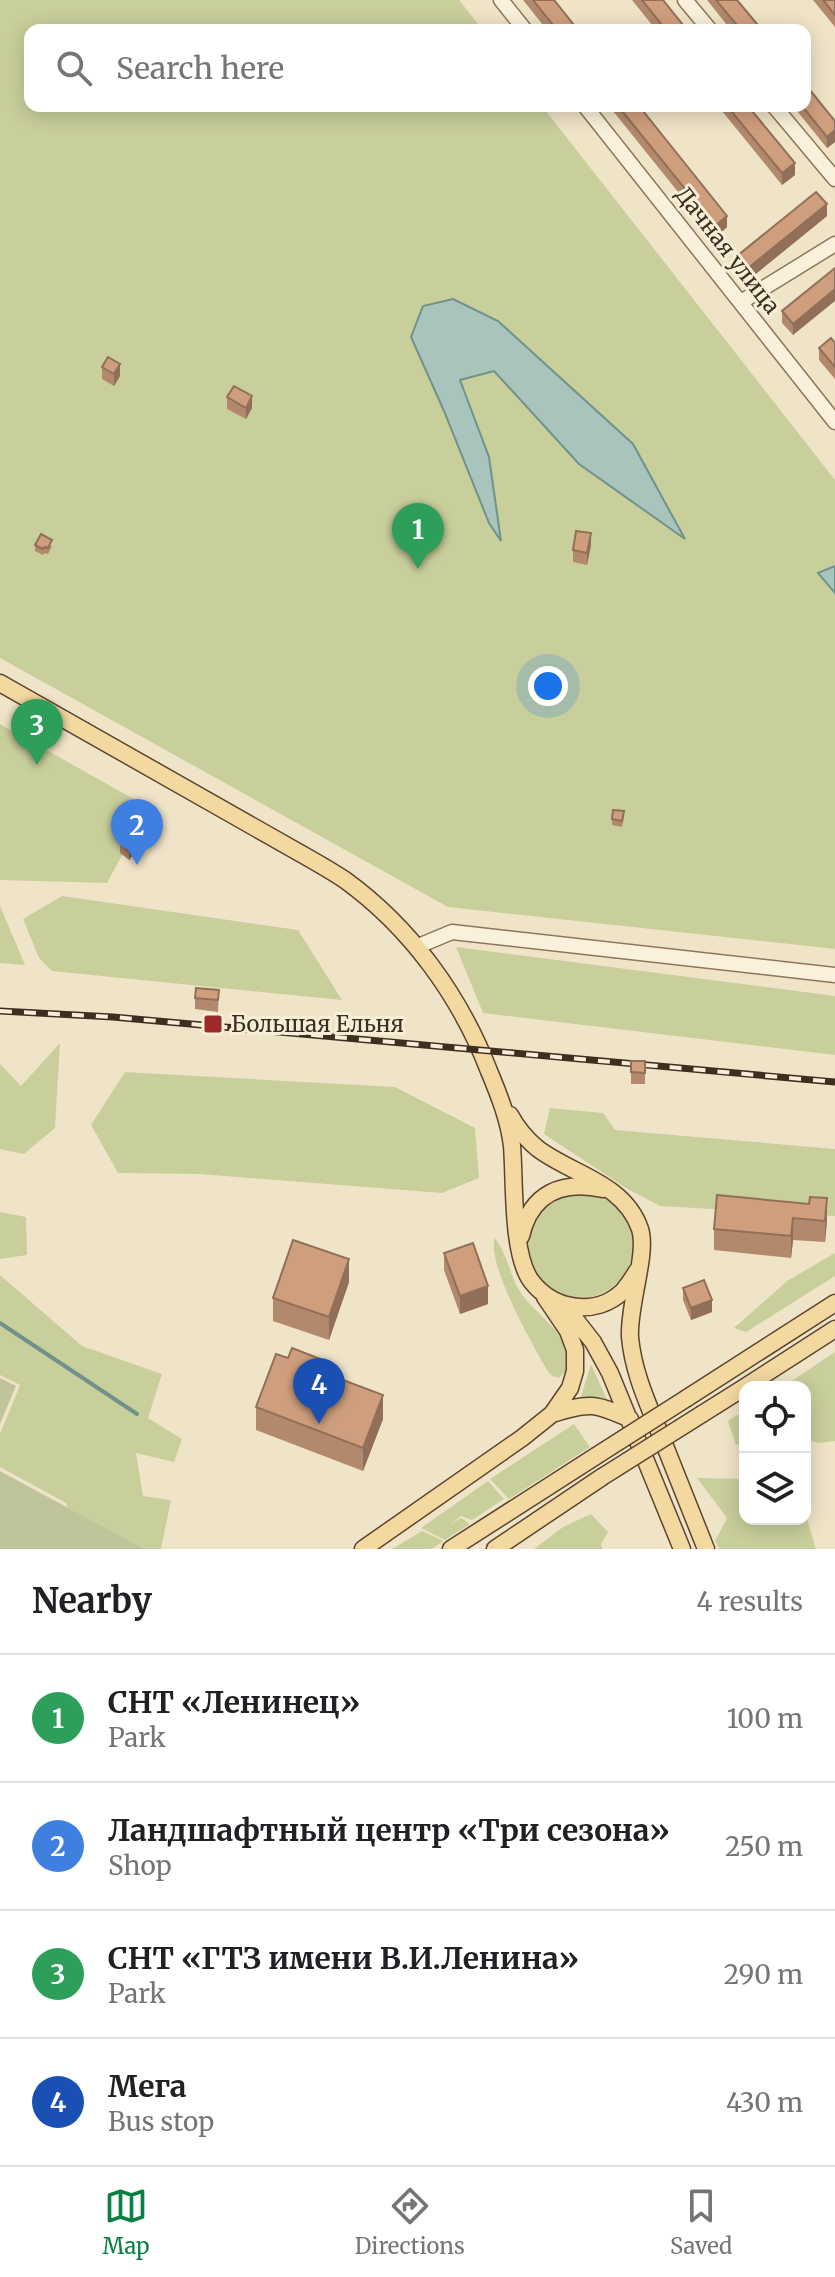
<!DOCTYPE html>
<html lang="en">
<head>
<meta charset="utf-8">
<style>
  :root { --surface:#fff; --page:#f2f2f2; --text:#202124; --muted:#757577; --line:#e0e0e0; --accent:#0b8043 }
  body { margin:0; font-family:Merriweather,serif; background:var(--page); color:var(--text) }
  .controls { position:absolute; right:24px; bottom:24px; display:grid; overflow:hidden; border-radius:16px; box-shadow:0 4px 20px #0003 }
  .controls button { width:72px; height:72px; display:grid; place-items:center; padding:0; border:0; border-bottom:2px solid var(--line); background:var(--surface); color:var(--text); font:40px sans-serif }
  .you { position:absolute; left:548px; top:686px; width:28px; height:28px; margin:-20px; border:6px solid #fff; border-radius:50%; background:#1a73e8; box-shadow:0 0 0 12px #1a73e833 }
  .badge { display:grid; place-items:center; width:52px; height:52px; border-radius:50%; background:var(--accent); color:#fff; font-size:26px; font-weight:700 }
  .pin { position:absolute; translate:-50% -66px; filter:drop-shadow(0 2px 4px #0008) }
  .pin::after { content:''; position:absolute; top:42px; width:28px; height:24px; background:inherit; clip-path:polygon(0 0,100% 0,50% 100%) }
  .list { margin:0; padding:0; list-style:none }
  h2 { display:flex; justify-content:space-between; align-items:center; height:104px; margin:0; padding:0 32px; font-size:34px }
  h2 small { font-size:26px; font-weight:400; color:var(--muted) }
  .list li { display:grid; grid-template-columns:52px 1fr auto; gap:24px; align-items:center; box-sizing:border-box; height:128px; padding:0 32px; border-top:2px solid var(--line) }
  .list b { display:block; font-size:30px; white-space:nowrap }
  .list p { margin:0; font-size:26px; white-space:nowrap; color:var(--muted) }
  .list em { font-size:26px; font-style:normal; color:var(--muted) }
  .icon { flex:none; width:44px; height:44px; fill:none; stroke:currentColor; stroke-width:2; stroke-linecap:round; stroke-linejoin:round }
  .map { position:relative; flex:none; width:835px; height:1549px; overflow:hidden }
  .search { position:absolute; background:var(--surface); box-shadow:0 4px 20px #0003; left:24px; right:24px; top:24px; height:88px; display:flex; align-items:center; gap:20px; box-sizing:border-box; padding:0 28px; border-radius:16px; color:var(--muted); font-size:30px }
  .sheet { height:616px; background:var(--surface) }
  nav { display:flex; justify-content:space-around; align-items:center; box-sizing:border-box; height:112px; border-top:2px solid var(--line); background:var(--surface); font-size:22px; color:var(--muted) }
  nav a { display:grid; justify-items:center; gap:4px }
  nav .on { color:var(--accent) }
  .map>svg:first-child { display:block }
  .green { fill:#c9cf9b }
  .cemetery { fill:#bfc49a }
  .water { fill:#a9c4bc; stroke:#6f938a; stroke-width:2 }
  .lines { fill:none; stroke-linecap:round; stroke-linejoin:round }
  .stream { stroke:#6f938a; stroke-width:4 }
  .minor-casing { stroke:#8d765c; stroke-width:17 }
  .major-casing { stroke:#5b4430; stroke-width:19 }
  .minor { stroke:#faf1dc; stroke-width:14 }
  .major { stroke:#f3d9a0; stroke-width:16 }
  .rail-casing { stroke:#3d2e20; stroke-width:7 }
  .rail { stroke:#f7eed8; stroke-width:4; stroke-dasharray:12; stroke-linecap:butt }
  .major-bridge-casing { stroke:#5b4430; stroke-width:19; stroke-linecap:butt }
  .major-bridge { stroke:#f3d9a0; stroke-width:16 }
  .wall { fill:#b2896c }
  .shaded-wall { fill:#916f58 }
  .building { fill:#cf9f7d; stroke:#916f58; stroke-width:2 }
  .poi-dot { fill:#9e2a2b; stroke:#f7eed8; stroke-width:3 }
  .labels { text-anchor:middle; stroke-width:6; stroke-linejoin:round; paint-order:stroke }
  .street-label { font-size:22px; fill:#3d2e20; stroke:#f7eed8 }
  .poi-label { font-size:22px; fill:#3d2e20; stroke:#f7eed8; text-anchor:start }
</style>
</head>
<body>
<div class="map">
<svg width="835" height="1549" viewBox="0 0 835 1549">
  <rect width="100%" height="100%" fill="#f0e4c8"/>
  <path class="green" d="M0,0h459l24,30h-453v76h512l293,374v469l-387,-42 -448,-249z
    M0,724l148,83 -41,76 -107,-3z
    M62,896l236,34 44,70 -290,-29 -13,-13 -16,-39z
    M0,906l25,59 -25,-2z
    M456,947l379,49v59l-352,-42z
    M60,1043l-5,85 -31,26 -24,-5v-85l21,22z
    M125,1072l270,15 80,41 4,50 -37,15 -242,-19 -82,-1 -27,-48z
    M550,1108l53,5 12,17 220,19v67l-175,-10 -34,-18 -82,-54z
    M527 1245a53 53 0 1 1 106 0a53 53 0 1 1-106 0Z
    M0,1212l26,5 1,38 -27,4z
    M495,1238c13,16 15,41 28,58 15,20 68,55 36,82l-7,-2 -5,-6c-14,-25 -61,-106 -52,-132z
    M835,1253v23l-89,56 -12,-4 53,-47z
    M0,1275l82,71 80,28 -14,44 34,21 -8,23 -38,-9 7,43 28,4 -10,49h-80l-15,-46 -66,-36v-33l20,-49 -20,-10z
    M835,1352v89l-16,2 -14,-4v-52h-22z
    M591,1364l18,40 -30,-1z
    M745,1410v32l-9,3 -8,-24z
    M574,1424l16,23 -81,52 -19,-20z
    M697,1478l48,1v40h60v-6l11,36h-97l-4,-8 12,-23z
    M488,1481l16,18 -32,21 -11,-4 -11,9 11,-7 9,6 -25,16 -24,-12z
    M591,1514l17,18 -7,12 2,5h-69l29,-22z
    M422,1531l22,10 -13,8h-39z"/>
  <path class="cemetery" d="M0,1378l16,8 -16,38z
    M0,1471l144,78h-144z"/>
  <path class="water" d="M453,299l45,22 135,123 52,95 -106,-75 -85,-93 -34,9 29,77 12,84 -12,-18 -45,-112 -33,-74 12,-31z
    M835,566v27l-17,-20z"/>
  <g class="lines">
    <path class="stream" d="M0,1323l137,91"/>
    <g class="minor-casing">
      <path id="minor" d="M501,0l24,30
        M685,0l25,30
        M585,106l250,316
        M774,106l61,73
        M741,302l94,-58
        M416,947l36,-15 383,43"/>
    </g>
    <g class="major-casing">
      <path id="major" d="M0,683l298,169c16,9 32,18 47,28 66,48 115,116 144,191 10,24 20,49 23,75 3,34 -1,110 20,136 22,28 64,35 91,9 5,-6 10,-13 14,-20
        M510,1115c7,13 15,23 27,33 33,26 87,34 103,81 8,24 -12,77 -10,108 3,35 18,67 31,99 15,37 30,75 45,113
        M521,1236c10,-43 41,-56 82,-47
        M564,1305l29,37 17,31 72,176
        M745,1387l90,-58
        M687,1398l148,-95
        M552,1414c37,-12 43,-11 78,5
        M702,1414l43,-27
        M363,1549l159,-111 30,-24 18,-26 5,-17v-21l-7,-19 -23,-34
        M451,1549l145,-93
        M495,1549l107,-72"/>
    </g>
    <use href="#minor" class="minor"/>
    <use href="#major" class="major"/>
    <g class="rail-casing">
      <path id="rail" d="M0,1011l113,6 722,65"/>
    </g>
    <use href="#rail" class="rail"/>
    <g class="major-bridge-casing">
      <path id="major-bridge" d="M596,1456l91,-58
        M602,1477l100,-63"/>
    </g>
    <use href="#major-bridge" class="major-bridge"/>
  </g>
  <path class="wall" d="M523,0h31l24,30h-31z
    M632,0h31l24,30h-31z
    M707,0h30l25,30h-31z
    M813,0h22v27z
    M609,106h30l88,121 -12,11z
    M718,106h30l47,69 -13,10z
    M793,106h12l30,15v21l-8,6z
    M827,216l-80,65 -10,-13v-12z
    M835,268l-42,67 -11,-12v-12z
    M835,343v36l-16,-19v-12z
    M102,367l18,9 -6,10 -12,-7z
    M227,397l25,11 -6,11 -19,-10z
    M35,545l17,1 -4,8 -3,-1 -2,2 -8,-4z
    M591,545l-4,20 -14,-3v-12z
    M624,817l-2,10 -10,-2v-6z
    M120,842l22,1 -13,17 -9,-7z
    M219,990l-1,22 -23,-3v-11z
    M631,1061h14v23h-14z
    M717,1195l110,25 -2,22 -32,-2 -2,18 -77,-8v-21z
    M444,1253l44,51 -28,10 -16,-44z
    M349,1282l-20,58 -56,-19v-23z
    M683,1288l29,24 -21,8 -8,-20z
    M323,1373l60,46 -20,52 -107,-41v-23z"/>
  <path class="shaded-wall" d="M835,130v12l-8,6v-11z
    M795,163v12l-13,10v-12z
    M827,204v12l-80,65v-12z
    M727,216v11l-12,11v-12z
    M835,289v12l-42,34v-11z
    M120,364v12l-6,10v-12z
    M252,396v12l-6,11v-11z
    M591,533v12l-4,20v-12z
    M142,831v12l-13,17v-12z
    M827,1198v22l-2,22v-21z
    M793,1218v22l-2,18v-22z
    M349,1259v23l-20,58v-23z
    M488,1286v18l-28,10v-18z
    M712,1300v12l-21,8v-12z
    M383,1395v24l-20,52v-23z"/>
  <path class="building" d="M533,0h21l24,30h-21z
    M642,0h21l24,30h-21z
    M716,0h21l25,30h-21z
    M823,0h12v15z
    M805,84l30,37v9l-8,7 -25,-31h3z
    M618,106h21l88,110 -12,10z
    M727,106h21l47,57 -13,10z
    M816,192l11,12 -80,65 -10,-13z
    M835,268v21l-42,35 -11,-13z
    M831,338l4,5v24l-16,-19z
    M108,357l12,7 -6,10 -12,-7z
    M234,386l18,10 -6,12 -19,-11z
    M576,531l15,2 -4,20 -14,-3z
    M41,534l11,6 -4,8 -3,-1 -2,2 -8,-4z
    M613,810l11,1 -2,10 -10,-2z
    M132,824l10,7 -13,17 -9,-6z
    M196,988l23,2 -1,10 -23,-2z
    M631,1061h14v12l-14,-1z
    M717,1195l92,9 1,-7 17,1 -2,23 -32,-3 -2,18 -77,-7z
    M293,1240l56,19 -20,58 -56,-19z
    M473,1243l15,43 -28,10 -16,-43z
    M704,1280l8,20 -21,8 -8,-20z
    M292,1348l31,12 -4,11 64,24 -20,53 -107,-41 20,-53 12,4z"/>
  <rect class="poi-dot" x="203" y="1014" width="20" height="20" rx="4"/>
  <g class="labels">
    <g class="street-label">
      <text transform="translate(728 250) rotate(52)" y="8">Дачная улица</text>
    </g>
    <g class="poi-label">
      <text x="231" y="1032">Большая Ельня</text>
    </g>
  </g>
</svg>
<div class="controls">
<button><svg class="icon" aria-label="locate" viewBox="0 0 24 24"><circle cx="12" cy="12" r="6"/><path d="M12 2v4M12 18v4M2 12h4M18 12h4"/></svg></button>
<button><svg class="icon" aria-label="layers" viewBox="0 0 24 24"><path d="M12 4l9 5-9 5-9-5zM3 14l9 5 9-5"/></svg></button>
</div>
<div class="you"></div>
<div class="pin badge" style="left:418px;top:569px;background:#2e9e5b">1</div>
<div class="pin badge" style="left:137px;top:865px;background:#3f7fe0">2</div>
<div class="pin badge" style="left:37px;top:765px;background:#2e9e5b">3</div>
<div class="pin badge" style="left:319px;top:1424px;background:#1a4fb4">4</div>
<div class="search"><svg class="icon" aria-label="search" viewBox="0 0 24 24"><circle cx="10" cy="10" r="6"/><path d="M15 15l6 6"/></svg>Search here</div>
</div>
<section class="sheet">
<h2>Nearby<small>4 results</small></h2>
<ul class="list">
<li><span class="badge" style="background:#2e9e5b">1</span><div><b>СНТ «Ленинец»</b><p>Park</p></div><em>100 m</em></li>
<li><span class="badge" style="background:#3f7fe0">2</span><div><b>Ландшафтный центр «Три сезона»</b><p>Shop</p></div><em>250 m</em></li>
<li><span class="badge" style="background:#2e9e5b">3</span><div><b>СНТ «ГТЗ имени В.И.Ленина»</b><p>Park</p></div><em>290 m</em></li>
<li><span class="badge" style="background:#1a4fb4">4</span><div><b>Мега</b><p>Bus stop</p></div><em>430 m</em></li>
</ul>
</section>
<nav>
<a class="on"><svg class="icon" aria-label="map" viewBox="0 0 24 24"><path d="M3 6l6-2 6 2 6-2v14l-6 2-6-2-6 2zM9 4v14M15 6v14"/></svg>Map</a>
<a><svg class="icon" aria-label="directions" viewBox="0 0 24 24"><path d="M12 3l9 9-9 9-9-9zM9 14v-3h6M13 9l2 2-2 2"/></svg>Directions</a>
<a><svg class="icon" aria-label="saved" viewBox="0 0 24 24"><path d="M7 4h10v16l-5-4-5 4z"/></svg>Saved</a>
</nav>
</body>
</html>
